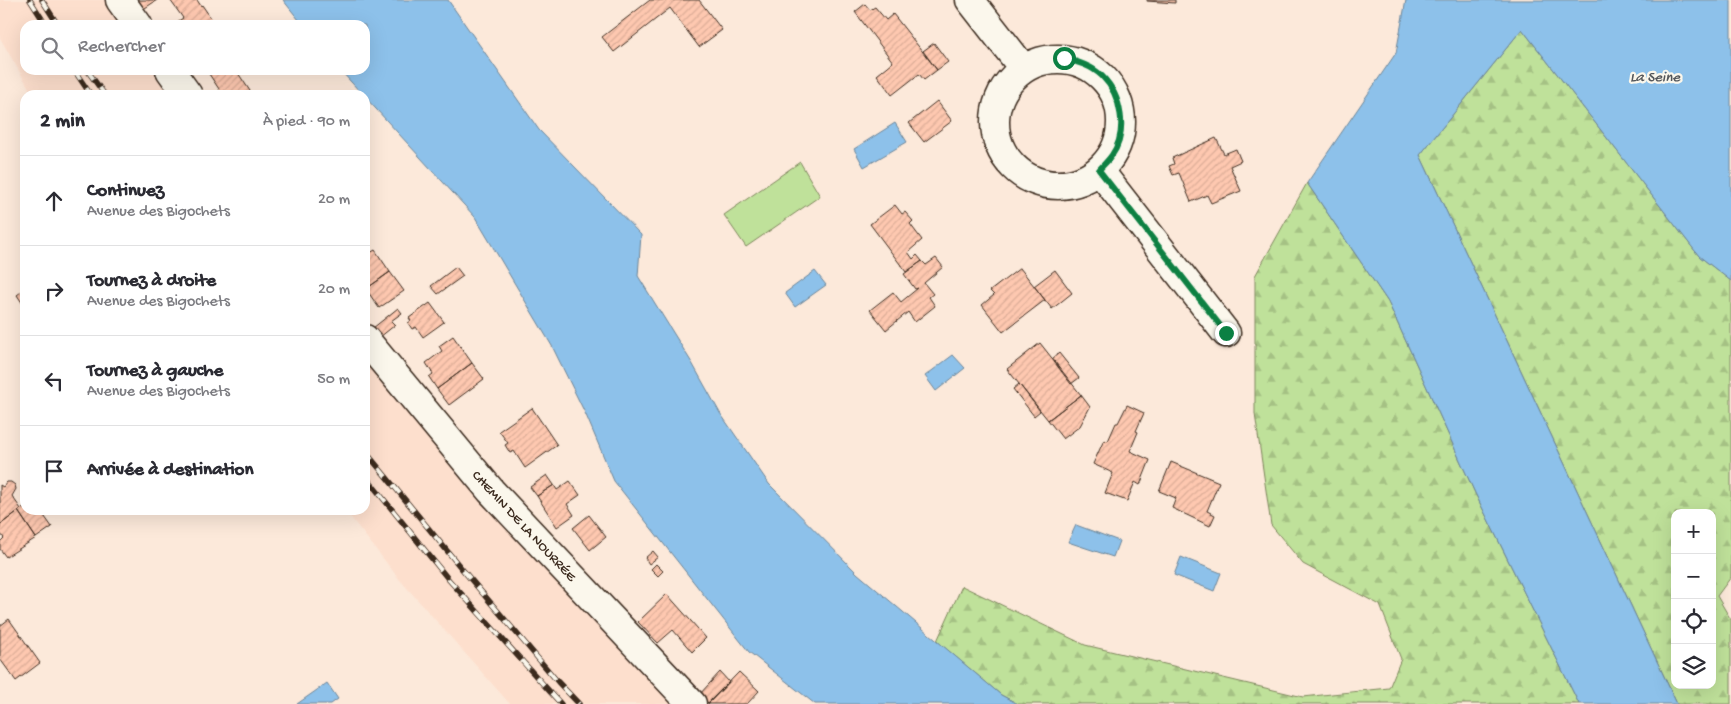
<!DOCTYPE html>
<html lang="fr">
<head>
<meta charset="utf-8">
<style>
  :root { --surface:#fff; --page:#f7f7f7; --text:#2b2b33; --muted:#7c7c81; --line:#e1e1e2 }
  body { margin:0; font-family:"Gochi Hand",sans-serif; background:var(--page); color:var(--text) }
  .controls { position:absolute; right:15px; bottom:15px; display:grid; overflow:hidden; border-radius:10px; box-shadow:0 5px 20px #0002 }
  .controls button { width:45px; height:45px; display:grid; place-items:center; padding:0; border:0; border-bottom:1px solid var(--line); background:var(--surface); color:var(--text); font:25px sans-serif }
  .stop { position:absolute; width:15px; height:15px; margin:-11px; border:4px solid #0b8043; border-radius:50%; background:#fff }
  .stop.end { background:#0b8043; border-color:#fff; box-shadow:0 1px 5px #0008 }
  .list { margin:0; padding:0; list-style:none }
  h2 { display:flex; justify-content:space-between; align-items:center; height:65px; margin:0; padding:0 20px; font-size:21px }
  h2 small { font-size:16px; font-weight:400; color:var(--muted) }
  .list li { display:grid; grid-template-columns:32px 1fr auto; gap:15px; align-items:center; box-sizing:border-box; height:90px; padding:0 20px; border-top:1px solid var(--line) }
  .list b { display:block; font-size:19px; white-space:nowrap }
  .list p { margin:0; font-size:16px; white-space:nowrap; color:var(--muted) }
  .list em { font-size:16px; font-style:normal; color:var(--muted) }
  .icon { flex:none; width:28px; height:28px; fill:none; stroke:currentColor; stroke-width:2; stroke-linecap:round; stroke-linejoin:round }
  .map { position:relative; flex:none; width:1731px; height:704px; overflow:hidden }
  .search { position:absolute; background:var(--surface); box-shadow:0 5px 20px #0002; left:20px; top:20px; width:350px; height:55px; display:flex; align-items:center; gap:12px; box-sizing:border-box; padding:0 18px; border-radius:15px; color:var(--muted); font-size:19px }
  .panel { position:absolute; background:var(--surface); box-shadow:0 5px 20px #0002; left:20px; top:90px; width:350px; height:425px; border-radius:15px }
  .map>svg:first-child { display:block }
  .built { fill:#fddfcd }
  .forest { fill:url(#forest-firs); stroke:#7d865c; fill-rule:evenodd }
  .pitch { fill:#bfe19a; stroke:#7d865c }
  .water { fill:#8dc1ea; stroke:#6c8598 }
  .building { fill:url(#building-hatch); stroke:#3b2a1e }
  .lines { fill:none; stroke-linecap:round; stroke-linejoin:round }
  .minor-casing { stroke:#3b2a1e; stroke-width:31 }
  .minor { stroke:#fbf7ec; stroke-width:28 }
  .rail-casing { stroke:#3b2a1e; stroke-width:5.5 }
  .rail { stroke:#fbf7ec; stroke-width:4; stroke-dasharray:11; stroke-linecap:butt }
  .route { stroke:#0b8043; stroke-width:6 }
  .labels { text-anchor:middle; stroke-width:4.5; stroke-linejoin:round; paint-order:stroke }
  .street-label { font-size:14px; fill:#3b2a1e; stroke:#fbf7ec }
  .water-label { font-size:15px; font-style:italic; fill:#54575b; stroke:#fbf7ec }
</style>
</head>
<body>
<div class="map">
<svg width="1731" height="704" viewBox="0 0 1731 704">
  <defs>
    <pattern id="forest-firs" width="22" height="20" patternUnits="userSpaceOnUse" patternTransform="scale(1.25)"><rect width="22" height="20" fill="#bfe19a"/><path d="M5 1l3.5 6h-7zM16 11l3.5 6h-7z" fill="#a5c184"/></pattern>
    <pattern id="building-hatch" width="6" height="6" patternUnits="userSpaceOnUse" patternTransform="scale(1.25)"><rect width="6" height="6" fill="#fec8b0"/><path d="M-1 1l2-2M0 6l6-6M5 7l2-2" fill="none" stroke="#dbac97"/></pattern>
  </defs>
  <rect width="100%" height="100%" fill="#fce9da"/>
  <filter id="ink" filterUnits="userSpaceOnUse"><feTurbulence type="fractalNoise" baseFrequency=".02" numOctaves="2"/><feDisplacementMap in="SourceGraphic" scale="10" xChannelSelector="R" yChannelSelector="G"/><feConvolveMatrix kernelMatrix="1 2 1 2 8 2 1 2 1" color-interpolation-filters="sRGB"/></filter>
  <g filter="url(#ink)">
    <path class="built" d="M0,0h109l17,25h-101v45h133l18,25h-143l-33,-57z
      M365,348l313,356h-168l-110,-124 -55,-70h20z"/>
    <path class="forest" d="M1522,29l177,227 32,25v296l-14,19 14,24v84h-54l-257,-549zM1675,513h37v172h-37z
      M1307,183l81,119 87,191 104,211h-561l-17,-9 -64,-54 25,-55 123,59 218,52 86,-9 12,-29 -21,-54 -77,-41 -32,-39 -16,-111v-138z"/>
    <path class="pitch" d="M800,162l20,34 -74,51 -22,-32z"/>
    <path class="water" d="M283,0h165l91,130 102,105 -3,41 54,87 28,50 49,71 88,89 144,122 17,9h-203l-66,-52 -135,-171 -28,-66 -34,-69 -77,-129 -110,-120v-2h-2l-23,-25h25v-45h-62z
      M1406,0h325v281l-32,-25 -177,-227 -102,126 257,549h-98l-104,-211 -87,-191 -81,-119 89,-130z
      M895,123l12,19 -43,25 -10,-18z
      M815,271l11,14 -31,22 -10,-14z
      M953,355l12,13 -29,23 -11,-15z
      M1076,525l43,16 -6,16 -45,-15z
      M1181,557l40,16 -7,18 -40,-16z
      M327,683l11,16 -7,5h-34z"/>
    <path class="building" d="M135,0h22l-15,10z
      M170,0h27l4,6 1,-1 11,16 -7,4h-27l-2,-3 6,-4z
      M650,0h49l23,30 -23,17 -29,-39 -56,44 -12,-15z
      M1147,0h28v3l-28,-2z
      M865,4l5,6 5,-3 11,13 7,-6 44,56 -13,10 -5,-6 -27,21 -15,-20 16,-13 -38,-50z
      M934,43l14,19 -11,8 -14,-19z
      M213,70h30l-5,3 12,18 -6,4h-21l-14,-21z
      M937,101l15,20 -28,21 -15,-19z
      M1216,138l8,16 12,-5 5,12 -11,5 11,25 -30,12 -4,-8 -16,7 -12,-29 -6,2 -4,-9 5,-2 -2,-6z
      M895,205l7,9 3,-2 8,9 -3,3 12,16 -14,12 5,7 4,-4 5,6 -16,11 -36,-48z
      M375,250l15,22 -24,17 -1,-33z
      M936,258l7,9 -19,16 9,11 -4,3 6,9 -20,16 -7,-10 -22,18 -16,-20 23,-18 8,10 17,-14 -3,1 -11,-15 18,-13 4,4z
      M456,267l7,9 -25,18 -7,-8z
      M1020,268l25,32 -42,32 -21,-27 12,-10 -4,-4z
      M1055,270l17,23 -20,16 -18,-23z
      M390,272l14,19 -25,17 -13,-19z
      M25,289v18l-8,-12z
      M430,303l14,19 -21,15 -7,-10 -4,2 -4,-6 3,-2 -2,-3z
      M398,308l4,5 -11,8 4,4 -15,12 -7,-9z
      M453,336l19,27 -35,26 -8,-12 4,-3 -7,-11 16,-12 -3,-5z
      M1040,343l41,52 -33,25 -41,-51z
      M1059,353l20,25 -8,6 -19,-25z
      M472,363l12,16 -35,26 -12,-16z
      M1019,384l21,27 -6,5 -21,-27z
      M1081,395l9,12 -10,19 -17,13 -15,-19z
      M1127,405l17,8 -8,18 2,1 -8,19 20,9 -10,25 -5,-3 -8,19 -22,-8 8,-20 -20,-9 11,-24 4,1 8,-18h2z
      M532,408l25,37 -32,23 -11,-17 -4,2 -5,-8 3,-2 -9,-12z
      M1171,462l48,20 -12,29 8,4 -5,11 -38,-18 4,-10 -17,-7z
      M547,475l7,10 -17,11 -7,-9z
      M570,481l10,14 -13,9 7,11 -17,12 -20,-31 17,-11 3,5z
      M7,482h4l4,3 1,4 -4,7 9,13 -21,16v-40l3,2z
      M25,506v4h15l12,17 -16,11 -18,-27z
      M18,511l18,27 -30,19 -6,-8v-7l4,-4 -4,-5v-8z
      M589,515l17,22 -16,13 -17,-22z
      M653,551l5,6 -9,7 -4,-6z
      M656,564l7,7 -5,5 -7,-7z
      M667,594l39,44 -14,14 -19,-22 -15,13 -20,-21z
      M9,619l31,44 -24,18 -16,-22v-33z
      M720,672l9,10 -21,21 -9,-8z
      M739,672l20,19 -12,13h-39z"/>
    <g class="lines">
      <g class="minor-casing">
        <path id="minor" d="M120,0l18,25
          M970,0l53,68
          M995 122a63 63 0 1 1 126 0a63 63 0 1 1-126 0Z
          M170,70l18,25
          M1099,170l127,163
          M365,339l126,152 201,213"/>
      </g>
      <use href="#minor" class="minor"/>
      <g class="rail-casing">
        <path id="rail" d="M30,0l16,25
          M42,0l16,25
          M74,70l17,25
          M87,70l18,25
          M365,451l97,118 96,113 21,22
          M365,476l84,104 112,124"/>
      </g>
      <use href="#rail" class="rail"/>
    </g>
  </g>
  <g class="lines" filter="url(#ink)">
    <path class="route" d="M1064,58c14,4 28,8 38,18 20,20 26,56 10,79 -4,6 -9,10 -13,15l127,163"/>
  </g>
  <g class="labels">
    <g class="street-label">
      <text transform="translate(525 525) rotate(47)" y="5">CHEMIN DE LA NOURRÉE</text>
    </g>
    <g class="water-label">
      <text x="1655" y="81">La Seine</text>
    </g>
  </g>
</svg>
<div class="controls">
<button>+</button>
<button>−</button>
<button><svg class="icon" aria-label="locate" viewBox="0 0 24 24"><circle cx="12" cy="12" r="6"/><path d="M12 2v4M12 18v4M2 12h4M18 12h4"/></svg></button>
<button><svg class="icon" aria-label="layers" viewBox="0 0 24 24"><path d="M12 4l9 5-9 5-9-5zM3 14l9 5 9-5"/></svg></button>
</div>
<div class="stop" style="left:1064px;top:58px"></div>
<div class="stop end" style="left:1226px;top:333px"></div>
<div class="search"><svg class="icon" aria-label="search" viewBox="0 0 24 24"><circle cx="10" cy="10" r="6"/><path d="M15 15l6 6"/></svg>Rechercher</div>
<section class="panel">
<h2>2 min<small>À pied · 90 m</small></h2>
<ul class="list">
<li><svg class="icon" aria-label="ahead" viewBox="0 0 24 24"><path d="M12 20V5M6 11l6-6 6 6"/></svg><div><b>Continuez</b><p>Avenue des Bigochets</p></div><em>20 m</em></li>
<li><svg class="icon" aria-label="right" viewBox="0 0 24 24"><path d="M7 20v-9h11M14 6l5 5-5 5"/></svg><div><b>Tournez à droite</b><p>Avenue des Bigochets</p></div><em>20 m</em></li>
<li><svg class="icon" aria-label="left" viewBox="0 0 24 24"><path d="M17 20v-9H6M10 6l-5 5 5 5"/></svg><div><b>Tournez à gauche</b><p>Avenue des Bigochets</p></div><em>50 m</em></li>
<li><svg class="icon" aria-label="arrive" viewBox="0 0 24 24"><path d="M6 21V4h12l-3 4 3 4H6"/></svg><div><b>Arrivée à destination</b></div></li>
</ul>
</section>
</div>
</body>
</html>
